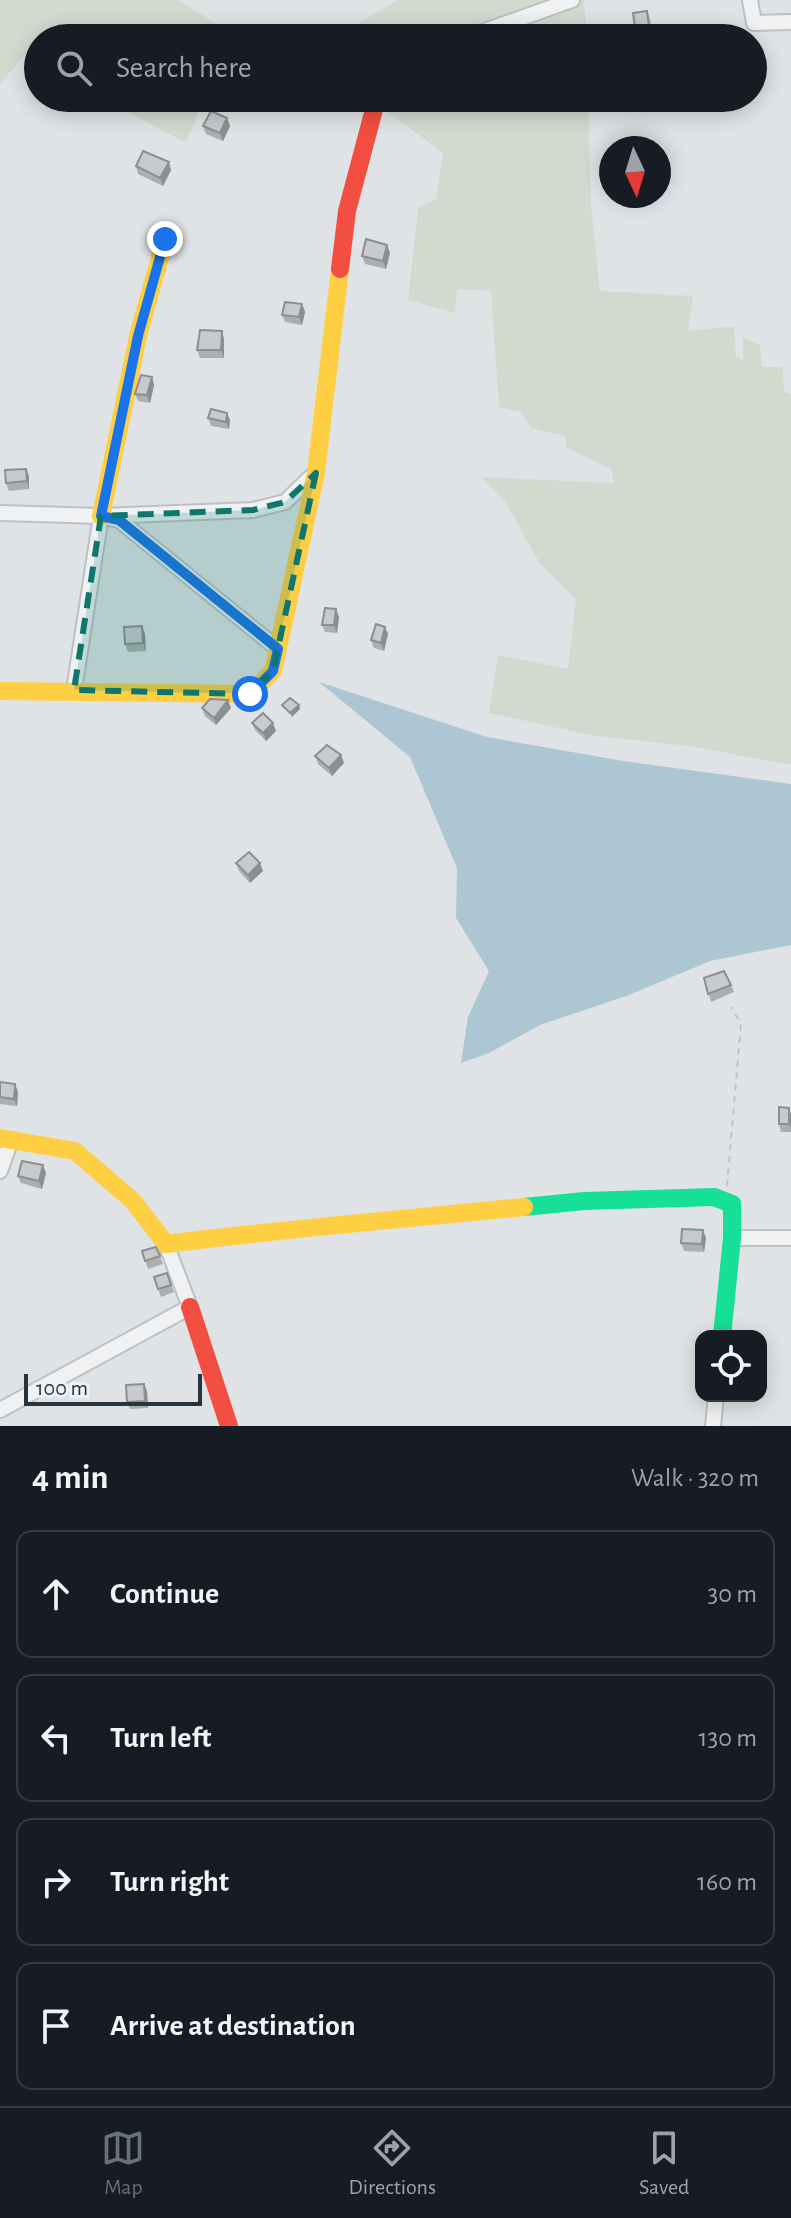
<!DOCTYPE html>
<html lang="en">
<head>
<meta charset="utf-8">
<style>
  :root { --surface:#171b24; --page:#242831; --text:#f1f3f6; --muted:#9ea1a6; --line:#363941; --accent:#677179 }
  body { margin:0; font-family:"Alegreya Sans",sans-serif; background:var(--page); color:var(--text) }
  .controls { position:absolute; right:24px; bottom:24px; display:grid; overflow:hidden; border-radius:16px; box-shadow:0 4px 20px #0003 }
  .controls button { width:72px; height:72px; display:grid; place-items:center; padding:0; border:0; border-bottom:2px solid var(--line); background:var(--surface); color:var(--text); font:40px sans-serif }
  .compass { position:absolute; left:599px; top:136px; width:72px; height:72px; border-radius:50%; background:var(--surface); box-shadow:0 4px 20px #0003; rotate:176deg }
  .scale { position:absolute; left:24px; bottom:20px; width:178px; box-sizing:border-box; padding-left:8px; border:4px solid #26343f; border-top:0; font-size:22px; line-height:28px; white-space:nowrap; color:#26343f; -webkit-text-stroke:6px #ecf2f5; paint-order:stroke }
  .stop { position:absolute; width:24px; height:24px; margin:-18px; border:6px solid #1a73e8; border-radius:50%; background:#fff }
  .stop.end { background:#1a73e8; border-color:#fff; box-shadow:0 2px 8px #0008 }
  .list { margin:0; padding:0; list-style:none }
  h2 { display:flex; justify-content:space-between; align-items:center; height:104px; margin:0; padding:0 32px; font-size:34px }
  h2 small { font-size:26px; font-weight:400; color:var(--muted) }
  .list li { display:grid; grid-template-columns:52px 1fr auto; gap:24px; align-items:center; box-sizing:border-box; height:128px; margin:0 16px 16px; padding:0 16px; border:2px solid var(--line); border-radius:16px }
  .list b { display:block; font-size:30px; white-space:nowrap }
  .list em { font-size:26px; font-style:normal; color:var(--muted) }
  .icon { flex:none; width:44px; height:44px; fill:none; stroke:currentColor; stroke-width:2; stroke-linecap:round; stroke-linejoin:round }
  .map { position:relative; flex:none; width:791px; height:1426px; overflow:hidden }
  .search { position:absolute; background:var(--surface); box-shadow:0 4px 20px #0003; left:24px; right:24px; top:24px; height:88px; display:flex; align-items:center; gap:20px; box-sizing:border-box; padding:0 28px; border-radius:44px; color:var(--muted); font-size:30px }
  .sheet { height:680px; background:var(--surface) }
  nav { display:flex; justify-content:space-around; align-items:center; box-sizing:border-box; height:112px; border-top:2px solid var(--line); background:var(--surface); font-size:22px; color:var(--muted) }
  nav a { display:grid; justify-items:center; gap:4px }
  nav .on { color:var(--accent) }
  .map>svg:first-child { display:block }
  .green { fill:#d2dad0 }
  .water { fill:#acc6d3 }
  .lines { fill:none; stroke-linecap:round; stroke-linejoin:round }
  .street-casing { stroke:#bec1c3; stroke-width:18 }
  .path { stroke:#bfc3c5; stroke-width:2; stroke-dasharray:6 6; stroke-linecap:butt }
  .street { stroke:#eff1f2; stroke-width:14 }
  .fast { stroke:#16e098; stroke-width:18 }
  .slow { stroke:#ffcf43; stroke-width:18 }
  .jam { stroke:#f24e42; stroke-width:18 }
  .wall { fill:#acafb0 }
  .shaded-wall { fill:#8c8e90 }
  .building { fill:#c8cbcd; stroke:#8c8e90; stroke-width:2 }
  .route { stroke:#1a73e8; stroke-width:10 }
  .marked { fill:#0f766e; fill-opacity:0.2; stroke:#0f766e; stroke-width:6; stroke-dasharray:16 10; stroke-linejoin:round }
</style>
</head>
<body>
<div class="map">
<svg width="791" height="1426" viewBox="0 0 791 1426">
  <rect width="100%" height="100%" fill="#e0e3e5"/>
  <path class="green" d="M0,0h178l53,33 -2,5h-191v27l-15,-8 -23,27z
    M397,0h187l3,38h-227l-4,-13z
    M101,98h103l-18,45z
    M381,98h207l3,108 9,85 93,5 -5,35 46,-5 2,31 7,3v-23l17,8 2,22h21l1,25 7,2v371l-101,-19 -95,-10 -106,-23 9,-58 70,14 8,-70 -37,-37 -33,-59 -25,-26 133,6 -3,-14 -44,-21 -2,-12 -34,-8 -10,-16 -22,-5 -8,-116 -34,-2 -2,24 -47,-13 10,-92 18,-9 7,-46 -58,-43z"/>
  <path class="water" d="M319,682l168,55 136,24 168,23v161l-81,16 -81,34 -89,30 -51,28 -28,10 7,-46 21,-46 -33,-53 1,-50 -47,-111z"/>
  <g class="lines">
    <g class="street-casing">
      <path id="street" d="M750,0l4,23 37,-1
        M465,38l107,-38
        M0,513l101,3 18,4 159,129
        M74,690l27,-174 152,-6 32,-8 30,-29
        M0,1171l11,-31
        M732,1238h59
        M0,1410l190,-103 -24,-63
        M713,1426l3,-30"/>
    </g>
    <path class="path" d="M727,1186l14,-162 -10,-17"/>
    <use href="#street" class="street"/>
    <path class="fast" d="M524,1207l60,-6 130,-4 18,7v34l-10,98"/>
    <path class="slow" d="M101,516l37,-180 27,-97
      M0,691l250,3 23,-23 43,-198 24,-204
      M0,1138l75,13 58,50 33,43c119,-15 239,-25 358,-37"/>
    <path class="jam" d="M340,269l7,-58 30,-113
      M190,1307l39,119"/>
  </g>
  <path class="wall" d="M647,11l3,8 2,15 -14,2 -3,-8z
    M227,118l3,8 -7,15 -17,-7 -3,-8z
    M136,166l35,4 -8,16 -25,-12z
    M387,245l3,8 -4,16 -21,-5 -3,-8z
    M302,304l3,8 -3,13 -17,-3 -3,-7z
    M224,339v19h-24l-3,-8z
    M152,377l2,8 -4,18 -12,-2 -3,-7z
    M227,413l3,7 -1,9 -18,-3 -3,-8z
    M29,476v13l-20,2 -3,-8z
    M339,617l-2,16 -12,-1 -3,-7z
    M145,634l1,17 -18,1 -3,-8z
    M388,634l-4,17 -10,-3 -3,-8z
    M202,708h29l-15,17 -11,-9z
    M252,723l24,8 -10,10 -11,-11z
    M341,755l3,8 -12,13 -14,-12 -3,-8z
    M236,863l27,8 -13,12 -11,-12z
    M704,978l27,7 3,7 -23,10z
    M0,1082l15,2 3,8 -1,14 -17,-2z
    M791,1114v18h-10l-2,-8z
    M46,1173l-4,16 -21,-6 -3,-7z
    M703,1230l3,8 -2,14 -20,-1 -3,-8z
    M156,1247l7,17 -15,5 -6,-18z
    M167,1273l7,19 -13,5 -7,-20z
    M144,1384l3,7 1,17 -18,1 -3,-7z"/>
  <path class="shaded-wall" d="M227,118l3,8 -7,15 -3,-8z
    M169,162l2,8 -8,16 -3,-8z
    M387,245l3,8 -4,16 -3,-8z
    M302,304l3,8 -3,13 -3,-8z
    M222,331l2,8v19l-3,-8z
    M152,377l2,8 -4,18 -3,-8z
    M227,413l3,7 -1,9 -3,-7z
    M26,469l3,7v13l-2,-8z
    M336,609l3,8 -2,16 -3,-8z
    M142,626l3,8 1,17 -3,-8z
    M385,627l3,7 -4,17 -3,-8z
    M228,700l3,8 -15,17 -2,-7z
    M299,705l1,4 -8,8 -2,-4z
    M273,723l3,8 -10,10 -3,-8z
    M341,755l3,8 -12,13 -3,-8z
    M260,863l3,8 -13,12 -2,-8z
    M15,1084l3,8 -1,14 -3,-7z
    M789,1108l2,6v15l-2,-5z
    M43,1165l3,8 -4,16 -3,-8z
    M703,1230l3,8 -2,14 -2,-8z
    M144,1384l3,7 1,17 -3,-7z"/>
  <path class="building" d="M647,11l2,15 -14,2 -2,-15z
    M211,111l16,7 -7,15 -17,-7z
    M143,151l26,11 -9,16 -24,-12z
    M366,239l21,6 -4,16 -21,-5z
    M285,302l17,2 -3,13 -17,-2z
    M200,330l22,1 -1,19h-24z
    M141,375l11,2 -5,18 -12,-1z
    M211,409l16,4 -1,9 -18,-4z
    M26,469l1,12 -21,2 -1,-13z
    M325,608l11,1 -2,16h-12z
    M376,624l9,3 -4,16 -10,-3z
    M142,626l1,17 -18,1 -1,-17z
    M290,698l9,7 -9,8 -8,-8z
    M210,699l18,1 -14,18 -12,-10z
    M263,713l10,10 -10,10 -11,-10z
    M327,745l14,10 -12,13 -14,-12z
    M249,852l11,11 -12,12 -12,-12z
    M724,971l7,14 -23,9 -4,-16z
    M0,1082l15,2 -1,15 -14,-2z
    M779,1107l10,1v16h-10z
    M22,1161l21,4 -4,16 -21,-5z
    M682,1229l21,1 -1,14 -21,-1z
    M156,1247l4,9 -15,5 -3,-10z
    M167,1273l4,12 -13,4 -4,-12z
    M144,1384l1,17 -18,1 -1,-17z"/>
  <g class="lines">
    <path class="route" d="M165,239l-27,97 -37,180 18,4 159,129 -5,22 -23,23"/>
  </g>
  <path class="marked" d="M316,473l-43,198 -23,23 -176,-4 27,-174 152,-6 32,-8z"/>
</svg>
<div class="controls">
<button><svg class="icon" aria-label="locate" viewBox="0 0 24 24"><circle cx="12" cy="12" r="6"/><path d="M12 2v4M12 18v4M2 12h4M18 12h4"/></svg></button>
</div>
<svg class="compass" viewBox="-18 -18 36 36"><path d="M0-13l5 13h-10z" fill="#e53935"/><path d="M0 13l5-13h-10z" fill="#9ea1a6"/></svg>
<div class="scale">100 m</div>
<div class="stop" style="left:250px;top:694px"></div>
<div class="stop end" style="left:165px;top:239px"></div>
<div class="search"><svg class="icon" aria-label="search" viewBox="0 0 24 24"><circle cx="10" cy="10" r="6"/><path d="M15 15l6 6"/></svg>Search here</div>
</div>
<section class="sheet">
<h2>4 min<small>Walk · 320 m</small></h2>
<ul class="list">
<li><svg class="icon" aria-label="ahead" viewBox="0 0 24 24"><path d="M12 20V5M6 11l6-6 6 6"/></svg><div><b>Continue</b></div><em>30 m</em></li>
<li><svg class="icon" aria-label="left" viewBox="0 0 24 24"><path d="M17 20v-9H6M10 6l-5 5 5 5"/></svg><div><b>Turn left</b></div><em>130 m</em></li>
<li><svg class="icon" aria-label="right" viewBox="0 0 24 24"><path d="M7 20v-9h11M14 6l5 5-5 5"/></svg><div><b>Turn right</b></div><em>160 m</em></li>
<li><svg class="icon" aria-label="arrive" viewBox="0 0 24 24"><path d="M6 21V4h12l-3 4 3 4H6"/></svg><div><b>Arrive at destination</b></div></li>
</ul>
</section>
<nav>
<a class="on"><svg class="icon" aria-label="map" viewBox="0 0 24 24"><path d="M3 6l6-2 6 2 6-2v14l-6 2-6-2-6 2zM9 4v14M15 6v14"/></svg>Map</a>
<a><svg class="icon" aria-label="directions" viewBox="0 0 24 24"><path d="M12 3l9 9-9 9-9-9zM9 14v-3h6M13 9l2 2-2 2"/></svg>Directions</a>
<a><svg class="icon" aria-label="saved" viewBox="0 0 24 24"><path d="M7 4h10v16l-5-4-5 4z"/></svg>Saved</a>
</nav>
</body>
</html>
